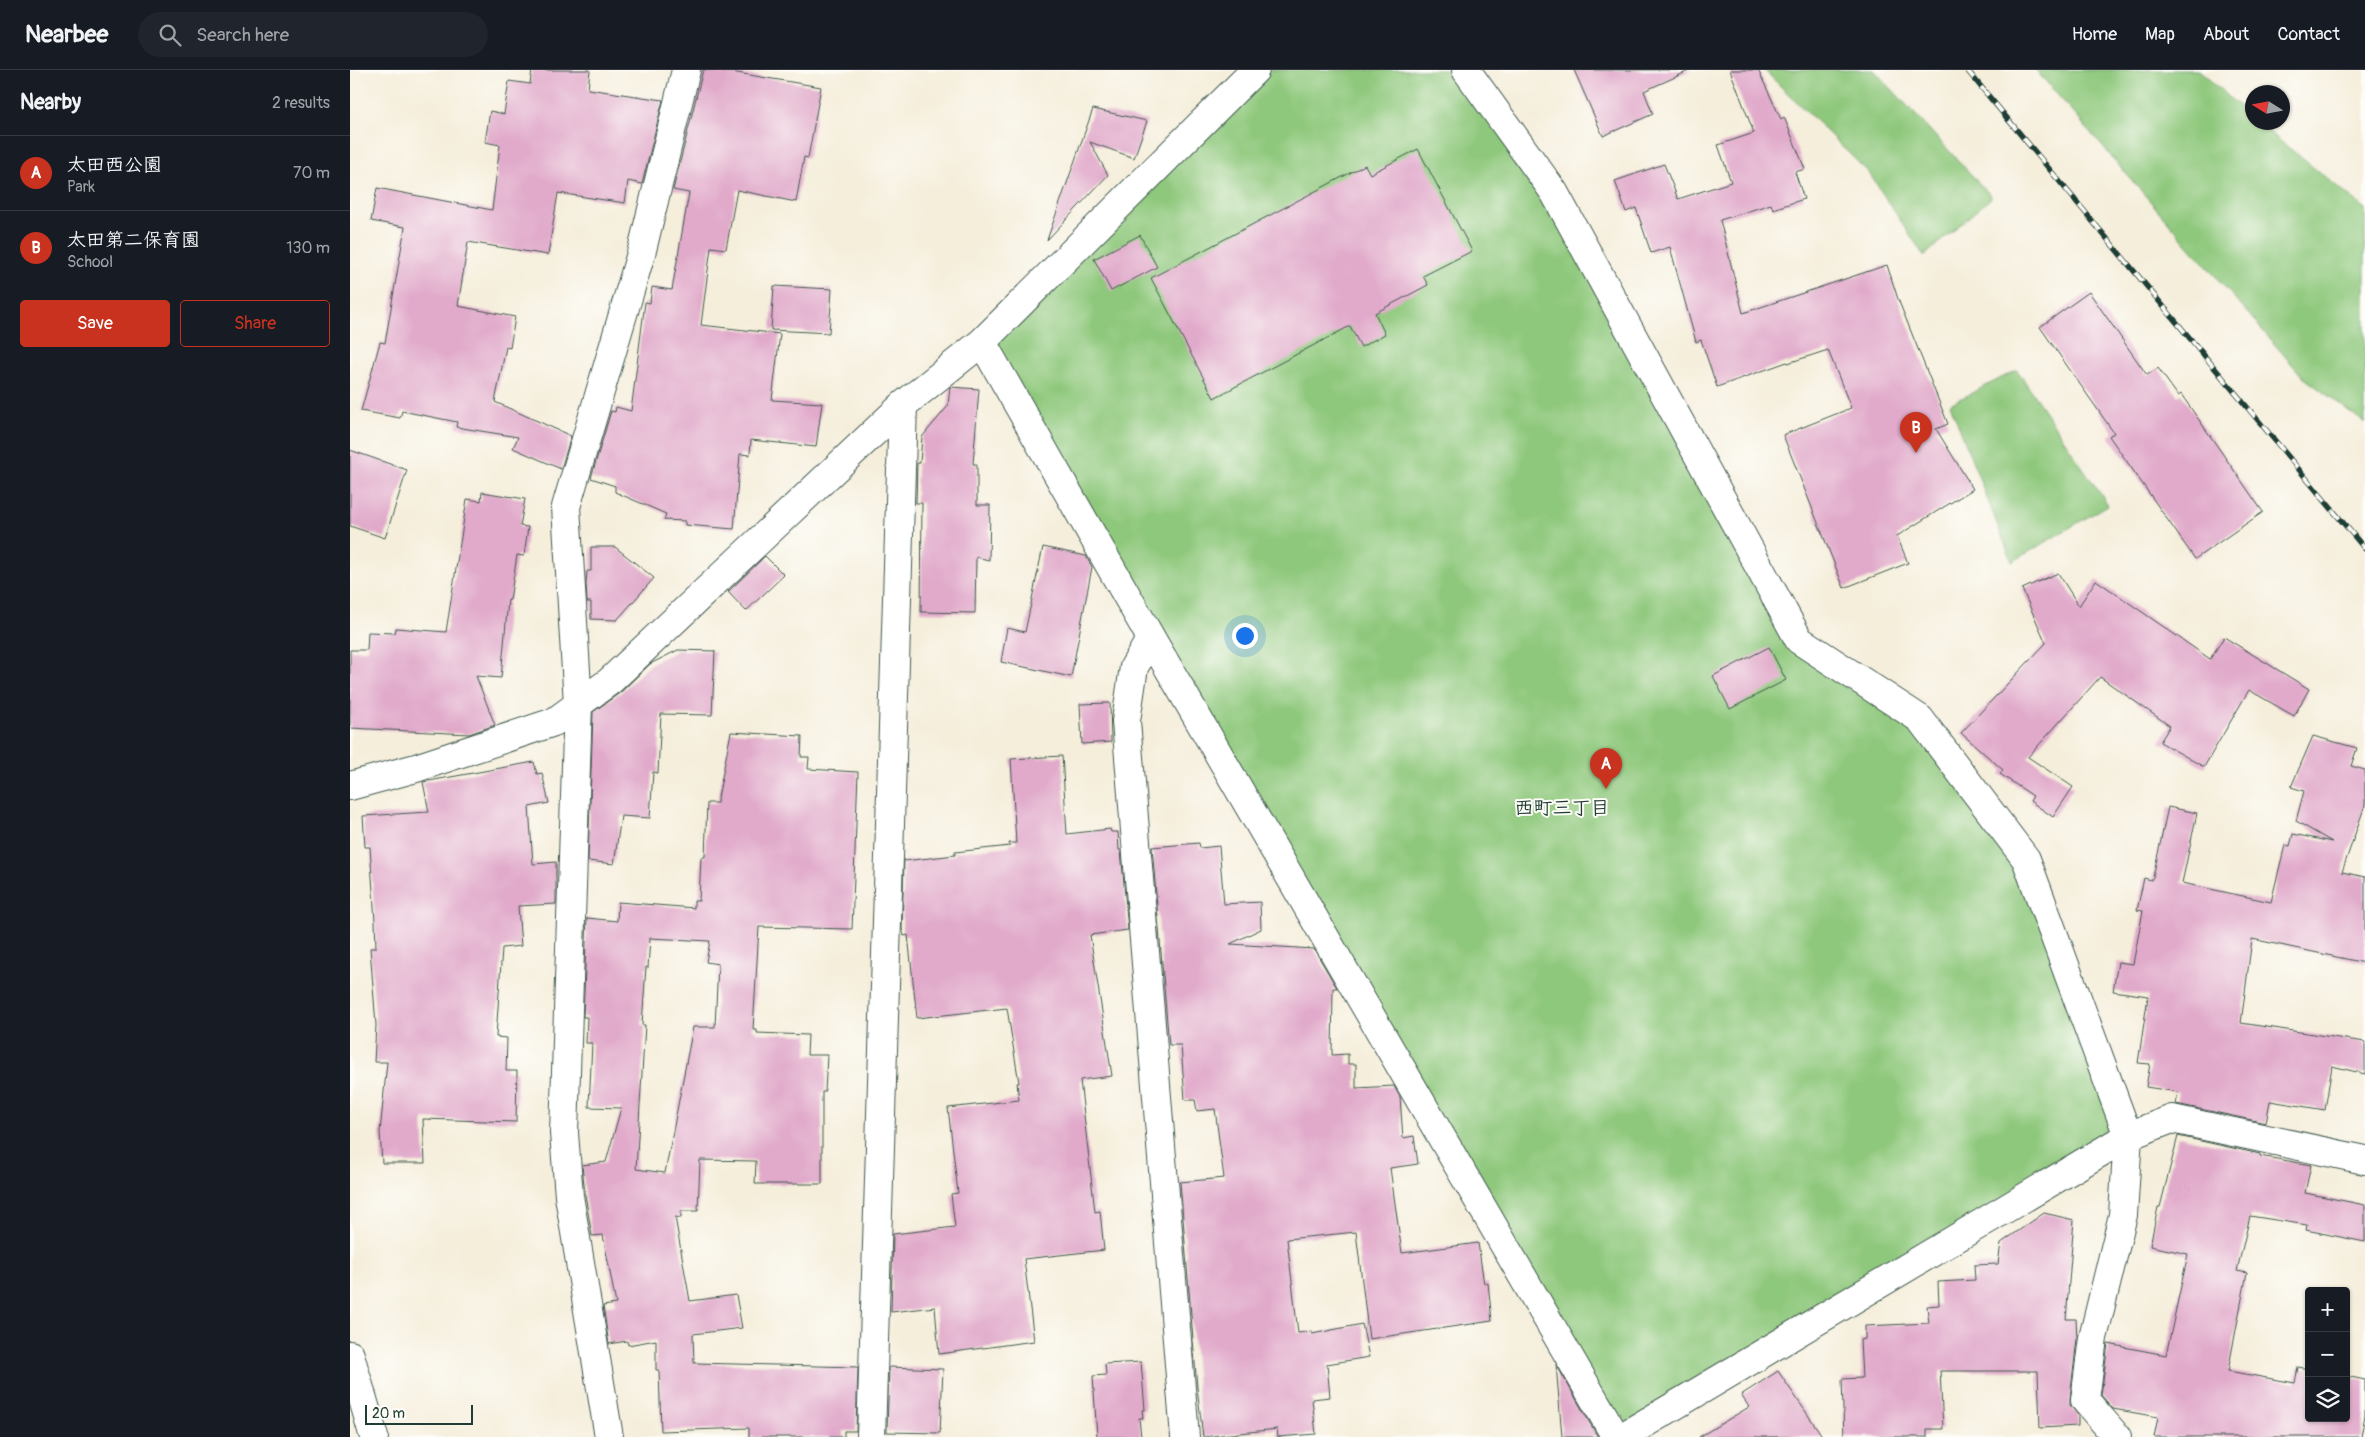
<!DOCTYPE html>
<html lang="en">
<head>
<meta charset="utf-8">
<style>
  :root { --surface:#171b24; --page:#20242c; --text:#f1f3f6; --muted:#9ea1a6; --line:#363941; --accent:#c8321e }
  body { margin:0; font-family:Pangolin,"Klee One",sans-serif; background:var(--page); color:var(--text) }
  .controls { position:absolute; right:15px; bottom:15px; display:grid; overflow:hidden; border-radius:5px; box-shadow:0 1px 4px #0004 }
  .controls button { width:45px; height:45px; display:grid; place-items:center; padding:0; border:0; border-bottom:1px solid var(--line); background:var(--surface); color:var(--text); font:25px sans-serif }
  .compass { position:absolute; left:1895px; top:15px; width:45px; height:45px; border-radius:50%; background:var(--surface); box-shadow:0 1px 4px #0004; rotate:281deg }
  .scale { position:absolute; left:15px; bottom:12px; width:108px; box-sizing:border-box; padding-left:5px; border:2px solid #1f3d34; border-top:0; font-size:14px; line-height:18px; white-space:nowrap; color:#1f3d34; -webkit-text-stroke:4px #fdfcf7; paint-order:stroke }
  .you { position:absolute; left:894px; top:565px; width:18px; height:18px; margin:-12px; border:4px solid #fff; border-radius:50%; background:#1a73e8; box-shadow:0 0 0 8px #1a73e833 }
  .badge { display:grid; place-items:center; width:32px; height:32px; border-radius:50%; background:var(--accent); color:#fff; font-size:16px; font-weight:700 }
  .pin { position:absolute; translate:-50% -41px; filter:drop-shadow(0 1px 2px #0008) }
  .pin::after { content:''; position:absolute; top:26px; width:18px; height:15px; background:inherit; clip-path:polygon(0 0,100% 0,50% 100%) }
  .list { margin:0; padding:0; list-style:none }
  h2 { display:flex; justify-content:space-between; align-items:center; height:65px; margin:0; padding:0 20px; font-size:21px }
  h2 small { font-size:16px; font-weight:400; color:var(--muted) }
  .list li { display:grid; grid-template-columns:32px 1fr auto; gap:15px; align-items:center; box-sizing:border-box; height:75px; padding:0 20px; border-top:1px solid var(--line) }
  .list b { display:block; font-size:19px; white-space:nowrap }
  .list p { margin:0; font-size:16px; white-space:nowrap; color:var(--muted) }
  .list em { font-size:16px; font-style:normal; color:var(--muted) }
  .actions { display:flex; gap:10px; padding:15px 20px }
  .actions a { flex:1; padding:11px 0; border:1px solid var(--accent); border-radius:5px; text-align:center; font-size:18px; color:var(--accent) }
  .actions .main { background:var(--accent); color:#fff }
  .icon { flex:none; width:28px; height:28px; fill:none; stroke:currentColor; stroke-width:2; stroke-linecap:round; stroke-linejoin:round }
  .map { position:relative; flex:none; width:2015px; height:1367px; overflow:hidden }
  header { display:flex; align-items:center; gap:30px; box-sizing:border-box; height:70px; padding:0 25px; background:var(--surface); border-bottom:1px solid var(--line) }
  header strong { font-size:24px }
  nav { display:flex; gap:28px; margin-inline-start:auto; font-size:18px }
  .search { width:350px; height:45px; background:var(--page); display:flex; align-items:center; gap:12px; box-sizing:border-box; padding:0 18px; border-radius:28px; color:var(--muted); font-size:19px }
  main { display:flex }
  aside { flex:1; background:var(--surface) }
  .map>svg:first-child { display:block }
  .green { fill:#8ec87c; stroke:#568258 }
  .building { fill:#e1aacb; fill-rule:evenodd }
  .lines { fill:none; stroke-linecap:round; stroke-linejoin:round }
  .minor-casing { stroke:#3f584d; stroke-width:30 }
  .minor { stroke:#fff; stroke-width:28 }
  .rail-casing { stroke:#1f3d34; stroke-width:5.5 }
  .rail { stroke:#fdfcf7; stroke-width:4; stroke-dasharray:11; stroke-linecap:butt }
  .labels { text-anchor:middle; stroke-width:4; stroke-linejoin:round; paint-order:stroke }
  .neighbourhood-label { font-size:19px; font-weight:bold; fill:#1f3d34; stroke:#fdfcf7 }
</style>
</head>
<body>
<header>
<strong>Nearbee</strong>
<div class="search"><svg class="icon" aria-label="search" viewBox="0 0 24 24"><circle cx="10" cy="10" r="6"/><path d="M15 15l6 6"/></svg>Search here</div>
<nav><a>Home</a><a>Map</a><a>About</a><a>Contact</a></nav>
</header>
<main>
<aside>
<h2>Nearby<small>2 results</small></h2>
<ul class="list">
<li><span class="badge">A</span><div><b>太田西公園</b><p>Park</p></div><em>70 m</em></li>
<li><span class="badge">B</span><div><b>太田第二保育園</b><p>School</p></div><em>130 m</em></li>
</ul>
<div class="actions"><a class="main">Save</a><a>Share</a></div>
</aside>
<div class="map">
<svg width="2015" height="1367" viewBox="0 0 2015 1367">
  <rect width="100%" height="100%" fill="#fdfcf7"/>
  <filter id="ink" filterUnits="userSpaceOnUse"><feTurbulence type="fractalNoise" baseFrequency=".02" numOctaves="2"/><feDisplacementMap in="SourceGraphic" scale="10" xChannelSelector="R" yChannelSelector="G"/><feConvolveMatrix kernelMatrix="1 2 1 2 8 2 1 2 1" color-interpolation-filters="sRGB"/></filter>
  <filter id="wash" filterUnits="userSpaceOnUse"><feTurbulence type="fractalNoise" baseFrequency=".0096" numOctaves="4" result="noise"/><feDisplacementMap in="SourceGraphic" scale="20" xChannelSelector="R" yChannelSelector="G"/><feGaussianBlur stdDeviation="1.12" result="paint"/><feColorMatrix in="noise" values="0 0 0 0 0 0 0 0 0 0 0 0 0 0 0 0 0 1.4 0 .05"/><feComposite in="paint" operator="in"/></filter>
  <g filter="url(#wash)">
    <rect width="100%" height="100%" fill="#f5eedb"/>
    <path class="green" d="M905,0h211l88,122 245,447 121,80 106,140 102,277 -506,301 -639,-1095z
      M1414,0h110l118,127 -68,59 -55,-83z
      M1686,0h163l53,48v4l6,1 107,86v214l-62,-46z
      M1667,300l91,135 -96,57 -62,-158z"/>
    <g id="blocks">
      <path class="building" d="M182,0h58l-2,19 75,11 -21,84 -14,-3 -3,22 -67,-10 -10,62 -80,-13 -10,64 57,11 -5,31 -4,-1 -11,55 76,34 -10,33 -48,-21 5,-11 -62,-10 1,-5 -55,-11 -2,7 -39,-7 19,-69 5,1 20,-116 -34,-6 6,-33 115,22 8,-65 -15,-3 5,-31 14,3 5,-33 21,3z
        M353,0h16l102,17 -13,71 -4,-1 -8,45 -59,-12 -11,59 -15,-2 -10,78 79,9 -8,66 50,3 -6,44 -65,-7 -1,15 -10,-1 -6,75 -49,-4v-4l-21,-1 2,-6 -51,-22v-6l-24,-8 20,-67 4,1 1,-5 15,4 14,-109 5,1 2,-16 20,3 17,-97 -16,-3z
        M1224,0h117l-47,21 9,23 -50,22z
        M1380,0h28l23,49 3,-2 21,52 -10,3 9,27 -31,10 -2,-5 -51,16 23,93 144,-48 11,34 50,125 -12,5 37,60 -76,47 11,27 -64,25 -61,-153 68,-27 -23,-58 -40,13 -1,-1 -70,25 -16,-47 -5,2 -26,-95 -19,6 -15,-45 -10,4 -11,-31 49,-17 14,35 53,-17 -13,-37 36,-12z
        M743,39l54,12 -13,37 -44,-16 18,33 -61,65z
        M1068,79l54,102 -49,25 5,9 -53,28 10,21 -24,13 -11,-21 -136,72 -63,-120 214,-113 5,9z
        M790,165l17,32 -46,24 -17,-32z
        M424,216l58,3 -3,44 -58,-3z
        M1739,222l58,83 11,-7 20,28 3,-2 82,118 -68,47 -86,-123 5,-3 -74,-106z
        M600,317l29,2 -6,75h4v41h13l-1,55 -13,-3 -1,56 -54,-1 1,-109h-6l1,-40h3l2,-26 26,-31z
        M0,380l57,20 -22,68 -35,-12z
        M132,422l43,7 -5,27 8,1 -4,29 -7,-1 -7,45h-2l-7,78 -25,-2 19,49 -26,9 -119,-6v-78h17l1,-18 27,1 1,-5 50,4 21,-133 14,2z
        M241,477h24l39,31 -37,42 -26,-1v-17h-4l-1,-18 1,-13h4z
        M693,477l43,9 6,11 -21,110 -70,-15 6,-34 18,4z
        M415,486l19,19 -38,36 -18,-19z
        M1708,503l21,33 17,-26 114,79 14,-22 85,52 -15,27 -45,-26 -45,77 -44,-25 10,-16 -70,-49 -72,80 45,30 -20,30 -23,-16 3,-5 -33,-22 3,-4 -42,-37 85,-90 -24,-54z
        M1419,577l17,33 -56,29 -17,-33z
        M328,580l37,1 -3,64 -51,-1 -3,59 -5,-1 -3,46 -29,-2 -7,48 -26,-3 5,-149 28,-20 29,-28z
        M760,633l1,39 -29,2 -2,-40z
        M381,662l71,4 -1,21h8l-1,12 50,3 -6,157 -93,-2 -6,103h4v3l51,2 -1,20h20l-2,37h-3v92h-67l1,-23 -56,-1 -2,51h-17v7l-6,-1 15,84 46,-6 6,33 -49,6 1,29 164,4 -2,64h-12v6h-95v-9l-88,3 -2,-61h-3v-30l-28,5 -1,-4 -18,3 -6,-38 13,-2 -13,-69 -11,1 -7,-42 -3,-29 24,-3 15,-54 -32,-1 3,-64h-6l1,-26h-4l4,-99 30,3 1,-19 76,6v-7h5l2,-44h4l2,-54h10zM300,868l60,3 -4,21 12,2 -3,63h-22l-28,146 -29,-4 9,-144h-3l4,-58 2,1z
        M1963,666l44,12 -6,18 14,4v35l-23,67 23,5v86l-113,-24 -11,84 124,19v32l-33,-8 -7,44 -55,-9 -4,22 -90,-19 2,-12 -32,-5 4,-23 -12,-1 10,-67 -35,-5 5,-29 15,2 10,-53 -6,-1 7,-32 7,2 2,-3 15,-70 29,6 -15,70 89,19 14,-57 5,1 3,-12 39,8 -36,-21 8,-30 -13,-4z
        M712,686l5,78 43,-5 1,3h7l1,18h2l7,80 -38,5 22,141 -32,4 15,132 5,-1 4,39 -80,9 10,82 -95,13 -4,-47 -44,5 2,-78 62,-7 -4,-33 7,-1 -10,-85 71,-8 -2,-17h2l-12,-75 -90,10 -9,-83 -4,1 -2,-7 2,-68 51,-6v-3l55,-6 -1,-3h7l-5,-84z
        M184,692l3,12 5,-1 7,30 -20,4 4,57 23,-2v42l-38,2 3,40 -19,2 -6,89 11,1 -1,33h11l-1,51 -93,-3 2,44h-43l-2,-31 7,-70h-13l2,-37 -6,-77h6l-1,-26 -5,-75h-5l-2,-31 66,-4 -6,-30z
        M849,773l1,5 19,-2 5,58 36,-2 1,27 -31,15 84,5 23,39h-4l-1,67 16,-1v10h8v24l38,-2 6,11 3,41 11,-2 4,28 -28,4 12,85 76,-10 6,41 4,-1 4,38 -123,18 -13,-107 -69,7 11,94 14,-2v3l50,-10 7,33 -42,7 3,33 -18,2 4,35 -38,3 -1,-8 -74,8 -6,-50 -17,-205 44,-4 -9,-69 -18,2 -2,-11h-10l-4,-55h-12l-17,-198z
        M1828,1066l82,18v2l51,9 -6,28 60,12v37l-59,-12 1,-5 -57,-9 -13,55 10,2 -19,98 67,12 3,-16 11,2v49h37v-42l19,4v35l-4,22h-207l4,-20 -45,-8 -12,-14 7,-51 58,11 22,-101 -38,-8 8,-39h2z
        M1694,1143l30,7 -8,99h10l1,20 -7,59v7l8,10v11l-38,2 -2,-57h-98l3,58h-16v8h-83l-2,-58 20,-1 -2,-38 5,-1v-13l64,-3 -2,-17 12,-1 -1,-23 37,-2 -1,-15 24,-1 3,-21z
        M791,1292l4,48h-3l1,8h-4l2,19h-44l-4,-61 13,-1 -1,-11z
        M1206,1294l42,73h-36z
        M539,1297l54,2 -3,64 -53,-1z
        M1428,1301l45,66h-124l50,-30 -8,-12z"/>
    </g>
  </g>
  <g filter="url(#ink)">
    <use href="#blocks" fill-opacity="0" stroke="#3f584d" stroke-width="1"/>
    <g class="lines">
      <g class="minor-casing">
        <path id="minor" d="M1116,0l88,122 245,448 121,79 106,140 102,277 -5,79 -30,123 -8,62 32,37
          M632,272l169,296 465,799
          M801,568l-17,29 -8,54 59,716
          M0,716l66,-18 138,-46 56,-41 293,-276 79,-63 273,-272
          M0,1285l24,82
          M259,1367l-40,-241 -5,-63 14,-429 -12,-197 76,-257 44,-180
          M521,1367l32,-1032
          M1272,1367l506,-301 44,-17 193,41"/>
      </g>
      <use href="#minor" class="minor"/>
      <g class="rail-casing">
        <path id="rail" d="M1617,0l398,479"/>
      </g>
      <use href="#rail" class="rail"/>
    </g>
  </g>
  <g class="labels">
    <g class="neighbourhood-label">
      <text x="1212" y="744">西町三丁目</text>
    </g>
  </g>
</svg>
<div class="controls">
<button>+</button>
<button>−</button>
<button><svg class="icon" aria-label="layers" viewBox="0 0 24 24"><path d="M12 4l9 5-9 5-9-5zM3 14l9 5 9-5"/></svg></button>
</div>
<svg class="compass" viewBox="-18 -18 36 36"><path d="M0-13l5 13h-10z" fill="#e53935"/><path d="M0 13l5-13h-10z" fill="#9ea1a6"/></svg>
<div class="scale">20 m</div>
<div class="you"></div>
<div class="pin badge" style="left:1256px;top:719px">A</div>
<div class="pin badge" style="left:1566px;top:383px">B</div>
</div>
</main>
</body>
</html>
